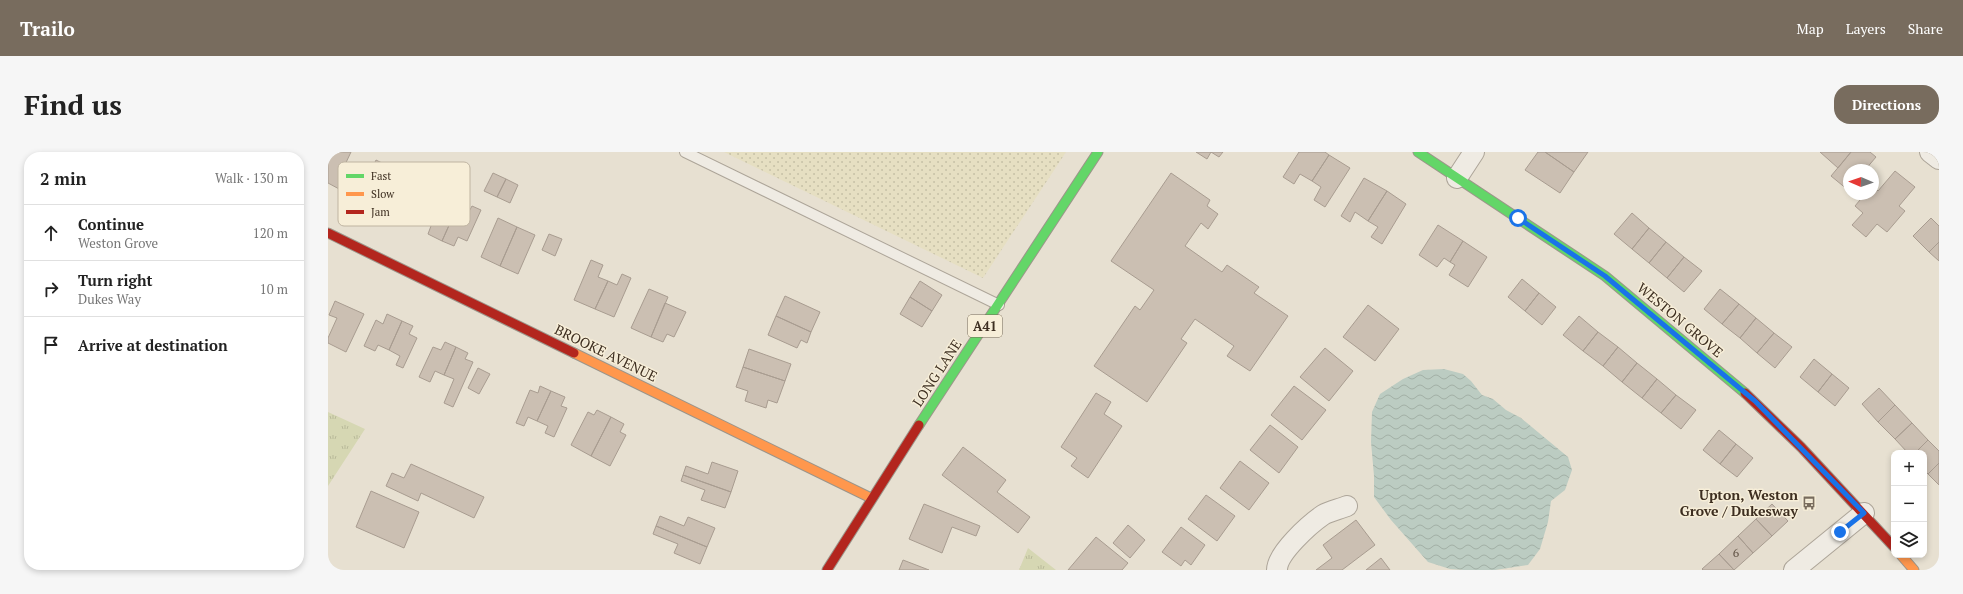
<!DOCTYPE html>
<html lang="en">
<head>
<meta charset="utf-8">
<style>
  :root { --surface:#fff; --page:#f6f6f6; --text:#222; --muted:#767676; --line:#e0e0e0; --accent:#786c5e }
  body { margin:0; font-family:"PT Serif",serif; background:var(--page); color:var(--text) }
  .controls { position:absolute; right:12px; bottom:12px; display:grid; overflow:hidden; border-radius:8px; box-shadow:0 2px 6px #0003 }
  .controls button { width:36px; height:36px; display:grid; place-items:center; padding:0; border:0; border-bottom:1px solid var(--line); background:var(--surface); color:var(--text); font:20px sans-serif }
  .compass { position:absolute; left:1515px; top:12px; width:36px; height:36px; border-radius:50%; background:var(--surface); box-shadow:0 2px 6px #0003; rotate:272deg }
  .stop { position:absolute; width:12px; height:12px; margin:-9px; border:3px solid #1a73e8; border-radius:50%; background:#fff }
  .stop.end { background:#1a73e8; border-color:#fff; box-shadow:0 1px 4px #0008 }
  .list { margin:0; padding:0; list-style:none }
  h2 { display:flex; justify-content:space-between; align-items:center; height:52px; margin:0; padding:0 16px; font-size:17px }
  h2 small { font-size:13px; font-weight:400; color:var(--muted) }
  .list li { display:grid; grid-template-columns:26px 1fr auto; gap:12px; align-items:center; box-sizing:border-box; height:56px; padding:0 16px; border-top:1px solid var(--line) }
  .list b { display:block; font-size:15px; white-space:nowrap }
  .list p { margin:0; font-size:13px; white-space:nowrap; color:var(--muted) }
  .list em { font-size:13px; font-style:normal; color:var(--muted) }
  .icon { flex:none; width:22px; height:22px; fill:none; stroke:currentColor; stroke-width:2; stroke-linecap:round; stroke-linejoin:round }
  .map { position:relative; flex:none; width:1611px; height:418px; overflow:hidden; border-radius:16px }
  header { display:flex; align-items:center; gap:24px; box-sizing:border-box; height:56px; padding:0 20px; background:var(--accent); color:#fff }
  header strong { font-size:19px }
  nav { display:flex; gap:22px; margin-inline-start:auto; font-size:14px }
  .intro { display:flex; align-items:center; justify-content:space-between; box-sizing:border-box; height:96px; padding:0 24px }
  h1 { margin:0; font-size:28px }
  .button { padding:10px 18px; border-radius:16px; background:var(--accent); color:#fff; font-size:14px; font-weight:700 }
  main { display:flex; gap:24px; padding:0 24px }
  aside { flex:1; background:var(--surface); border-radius:16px; box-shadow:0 2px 6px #0003 }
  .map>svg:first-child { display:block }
  .farmland { fill:url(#farmland-dots) }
  .grass { fill:url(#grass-tufts) }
  .water { fill:url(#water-waves) }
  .building { fill:#cbbfb2; stroke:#a89c90 }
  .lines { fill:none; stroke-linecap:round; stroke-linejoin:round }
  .lane-casing { stroke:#ada599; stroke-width:12 }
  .street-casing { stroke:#ada599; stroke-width:22 }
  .fast-casing { stroke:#9c958a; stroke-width:11 }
  .slow-casing { stroke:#9c958a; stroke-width:11 }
  .jam-casing { stroke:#9c958a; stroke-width:11 }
  .lane { stroke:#efebe3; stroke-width:10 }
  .street { stroke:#efebe3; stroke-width:20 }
  .fast { stroke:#63d668; stroke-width:9 }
  .slow { stroke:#ff974d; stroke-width:9 }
  .jam { stroke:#b3261e; stroke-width:9 }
  .route { stroke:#1a73e8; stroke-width:5 }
  .labels { text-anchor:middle; stroke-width:3; stroke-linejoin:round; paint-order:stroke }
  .number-label { font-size:12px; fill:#605244 }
  .shield { fill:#f7eed8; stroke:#756857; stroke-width:1 }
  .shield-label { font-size:13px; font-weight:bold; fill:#3d2e20 }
  .street-label { font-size:14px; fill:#3d2e20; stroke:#f7eed8 }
  .poi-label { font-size:14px; font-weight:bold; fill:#3d2e20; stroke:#f7eed8; text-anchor:end }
  .key { fill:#f7eed8; stroke:#bfb4a1; stroke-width:1 }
  .key-label { font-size:11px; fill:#3d2e20 }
</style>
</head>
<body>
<header>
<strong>Trailo</strong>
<nav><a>Map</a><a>Layers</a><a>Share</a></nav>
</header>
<div class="intro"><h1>Find us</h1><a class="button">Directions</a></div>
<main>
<aside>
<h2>2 min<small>Walk · 130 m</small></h2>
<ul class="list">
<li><svg class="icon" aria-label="ahead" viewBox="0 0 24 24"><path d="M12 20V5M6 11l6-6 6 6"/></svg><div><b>Continue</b><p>Weston Grove</p></div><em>120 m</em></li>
<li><svg class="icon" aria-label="right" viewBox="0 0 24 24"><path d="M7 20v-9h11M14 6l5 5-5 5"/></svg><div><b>Turn right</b><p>Dukes Way</p></div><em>10 m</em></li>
<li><svg class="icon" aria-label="arrive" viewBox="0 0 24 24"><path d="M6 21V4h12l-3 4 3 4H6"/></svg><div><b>Arrive at destination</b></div></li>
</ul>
</aside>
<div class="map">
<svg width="1611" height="418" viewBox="0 0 1611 418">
  <defs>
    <pattern id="farmland-dots" width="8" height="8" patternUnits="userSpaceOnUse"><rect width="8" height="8" fill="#e6dfc2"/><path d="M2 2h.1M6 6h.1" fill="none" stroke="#c6c0a6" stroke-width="1.8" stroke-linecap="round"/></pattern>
    <pattern id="grass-tufts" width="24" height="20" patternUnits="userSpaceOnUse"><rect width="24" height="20" fill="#d6d7b3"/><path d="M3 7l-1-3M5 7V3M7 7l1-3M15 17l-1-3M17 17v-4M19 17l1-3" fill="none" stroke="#b9b99a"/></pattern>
    <pattern id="water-waves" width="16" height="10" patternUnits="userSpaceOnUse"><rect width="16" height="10" fill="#bcccc2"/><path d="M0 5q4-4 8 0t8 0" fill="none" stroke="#a2b0a6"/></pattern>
  </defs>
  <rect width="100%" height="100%" fill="#e7e0d1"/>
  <path class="farmland" d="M396,0h342l-83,126z"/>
  <path class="grass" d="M0,260l37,17 -37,57z
    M700,396l28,22h-37z"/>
  <path class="water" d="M1116,217l19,5 8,7 11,14 11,4 13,11 15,8 47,39 4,13 -7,20 -14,11 -3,21 -8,27 -12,16 -33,5h-31l-14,-1 -22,-7 -37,-42 -17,-23v-21l-3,-34 1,-30 8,-18 23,-15 20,-9z"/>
  <path class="building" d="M0,0h23l-9,19 7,4 -8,15 -13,-7z
    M868,0h27l-4,5 -8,-5 -4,7z
    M971,0h26l4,3 -17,26 -12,-7 -6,10 -11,-7z
    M1210,0h7l29,20 -14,21 -35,-23z
    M1217,0h43l-14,20z
    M1492,0h31l-13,16z
    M1523,0h19l6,5 -11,13h-16l-1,20 -17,-14z
    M1001,3l21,13 -25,39 -11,-7 7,-13 -9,-6z
    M48,8l10,5 -5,11 10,5 -13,28 -20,-9z
    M1567,19l20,16 -16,19 6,5 -18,21 -10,-8 -11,13 -14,-12 11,-12 -8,-7 10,-12h8v-8l5,5z
    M165,21l13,6 -9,18 -13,-6z
    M843,21l39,27 -3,6 11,8 -10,15 -7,-6 -16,23 37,26 5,-7 32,22 -5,6 34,23 -38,55 -23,-15 7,-10 -39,-27 -14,20 6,4 -40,59 -53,-36 41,-60 5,4 14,-20 -43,-29z
    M1036,26l23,13 -19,30 -13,-9 -5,10 -9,-6z
    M178,27l12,6 -8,18 -13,-6z
    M1059,39l19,13 -24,40 -11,-7 7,-10 -10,-6z
    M112,40l9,4 -5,11 11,5 -13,29 -14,-7 3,-8 -5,-3z
    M144,54l9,4 -14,31 -9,-4 -4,9 -12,-5 13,-29 11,5z
    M1304,61l17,15 -17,21 -18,-15z
    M170,66l19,9 -17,39 -19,-9z
    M1603,66l8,8v16l-10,10 -16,-16z
    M1110,73l25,16 -13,21 -6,-4 -7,9 -18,-12z
    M189,75l18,8 -17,39 -18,-8z
    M1321,76l17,14 -17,21 -17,-14z
    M221,82l13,5 -7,17 -13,-6z
    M1135,89l24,16 -19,30 -19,-12 6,-10 -5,-3z
    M1338,90l18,15 -17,21 -18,-15z
    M1611,90v19l-10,-9z
    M1356,105l18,14 -18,21 -17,-14z
    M263,108l12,5 -5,12 10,4 -13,28 -21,-9z
    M294,122l9,4 -17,39 -19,-8 13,-28 9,4z
    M1194,127l17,14 -14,18 -17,-14z
    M592,129l22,14 -10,16 -22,-14z
    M321,137l19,8 -17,40 -20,-9z
    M1392,137l19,15 -17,20 -18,-15z
    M1211,141l17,14 -14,18 -17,-14z
    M457,144l35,16 -9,20 -35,-16z
    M582,145l22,14 -10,16 -22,-13z
    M7,149l29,13 -18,38 -18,-9v-5l9,-20 -8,-3z
    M337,151l21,9 -12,25 -7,-3 -4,8 -12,-5z
    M1411,152l17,14 -16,20 -18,-14z
    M1040,153l31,24 -24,32 -32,-24z
    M59,162l15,7 -13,29 -11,-5 -3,6 -11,-5 12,-26 7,4z
    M448,164l35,16 -4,11 -6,-3 -4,8 -29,-13z
    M1251,164l19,16 -15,19 -20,-16z
    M1428,166l18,15 -17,20 -17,-15z
    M74,169l11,5 -4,8 8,4 -14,30 -7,-3 4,-9 -11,-6z
    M1270,180l20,15 -15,19 -20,-15z
    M1446,181l18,14 -17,21 -18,-15z
    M117,190l11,5 -12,28 -9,-4 -5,11 -11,-5 14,-30 8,3z
    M128,195l12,6 -3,6 8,3 -20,45 -9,-4 10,-24 -10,-4z
    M1290,195l19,16 -15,19 -19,-16z
    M997,196l28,23 -24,30 -29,-24z
    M421,197l42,15 -6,17 -42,-14z
    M1486,207l18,15 -14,18 -18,-15z
    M1309,211l20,16 -15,19 -20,-16z
    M415,215l42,14 -8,22 -9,-3 -2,8 -21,-7 3,-10 -12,-4z
    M150,216l12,6 -11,20 -11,-6z
    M1504,222l17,14 -14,18 -17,-14z
    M1329,227l19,16 -15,18 -19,-15z
    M212,234l11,5 -14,30 -9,-4 -4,9 -8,-3 14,-33 8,3z
    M966,234l32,24 -24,30 -31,-25z
    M1551,236l16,17 -17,17 -16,-18z
    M223,239l14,6 -4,9 6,2 -13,29 -9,-4 3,-7 -11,-5z
    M768,241l15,9 -7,12 18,12 -34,52 -17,-12 6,-8 -16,-11z
    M1348,243l20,15 -15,19 -20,-16z
    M1567,253l17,18 -17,16 -17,-17z
    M269,258l14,7 -20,39 -20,-11 17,-33 6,3z
    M283,265l13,7 -4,8 6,3 -16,31 -19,-10z
    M1584,271l16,17 -13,13h-7l-13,-14z
    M942,273l28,22 -19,26 -29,-23z
    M1391,278l17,14 -16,20 -17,-14z
    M1600,288l11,11v12l-11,11 -4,-4v-17h-9z
    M1408,292l17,14 -16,19 -17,-13z
    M635,295l43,33 -9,12 33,25 -12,16 -76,-58z
    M912,309l29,22 -20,27 -29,-22z
    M384,310l26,9 -7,21 -48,-17 3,-9 22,8z
    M1611,311v22l-11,-11z
    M83,312l73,33 -10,21 -53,-25 -3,8 -32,-15 6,-13 12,5z
    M355,323l48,17 -6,16 -24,-8 4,-10 -24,-9z
    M43,339l48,21 -15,36 -48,-21z
    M878,343l29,21 -18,25 -29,-22z
    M596,352l56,22 -4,10 -24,-9 -10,26 -33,-14z
    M1444,352l16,17 -16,15 -16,-17z
    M332,364l24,10 4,-9 27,11 -8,19 -51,-21z
    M1428,367l16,17 -19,17 -15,-17z
    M1028,368l19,25 -33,25h-26l16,-12 -9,-13z
    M800,373l17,15 -15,18 -17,-15z
    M328,374l51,21 -7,17 -26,-11 4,-9 -25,-10z
    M853,375l24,18 -14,20 -6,-5 -4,6 -19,-14z
    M1410,384l15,17 -19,17 -15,-16z
    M768,385l32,26 -6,7h-54z
    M1391,402l15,16h-31l-1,-1z
    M1053,406l9,12h-24z
    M575,408l26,10h-30z"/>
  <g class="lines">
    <g class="lane-casing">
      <path id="lane" d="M357,0l314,153"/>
    </g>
    <g class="street-casing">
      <path id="street" d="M1602,0l9,7
        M1129,26l17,-26
        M949,418c0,-17 33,-46 46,-55 7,-4 17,-6 24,-9
        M1466,418l70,-57"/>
    </g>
    <g class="fast-casing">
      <path id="fast" d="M1090,0l187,124 140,117
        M591,273l179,-273"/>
    </g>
    <g class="slow-casing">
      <path id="slow" d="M246,201l297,145
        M1573,403l13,15"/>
    </g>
    <g class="jam-casing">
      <path id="jam" d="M0,81l246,120
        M1417,241l56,54 93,100
        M499,418l92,-145"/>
    </g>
    <use href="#lane" class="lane"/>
    <use href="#street" class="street"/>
    <use href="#fast" class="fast"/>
    <use href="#slow" class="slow"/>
    <use href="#jam" class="jam"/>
  </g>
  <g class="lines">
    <path class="route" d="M1190,66l87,58 150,125 109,112 -24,19"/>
  </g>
  <defs>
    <g id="bus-bare" transform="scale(1.08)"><path d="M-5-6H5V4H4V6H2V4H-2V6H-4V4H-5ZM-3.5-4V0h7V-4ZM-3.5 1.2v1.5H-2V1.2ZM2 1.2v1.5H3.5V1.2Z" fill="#786c5e" stroke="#f7eed8" stroke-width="2.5" paint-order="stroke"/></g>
  </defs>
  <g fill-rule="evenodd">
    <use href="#bus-bare" x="1481" y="351"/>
  </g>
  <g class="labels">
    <g class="number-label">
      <text x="1408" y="405">6</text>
    </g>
    <rect class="shield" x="640" y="163" width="34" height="22" rx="3"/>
    <g class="shield-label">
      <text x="657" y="179">A41</text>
    </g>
    <g class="street-label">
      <text transform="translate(1352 168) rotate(40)" y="5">WESTON GROVE</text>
      <text transform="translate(278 201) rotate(26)" y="5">BROOKE AVENUE</text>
      <text transform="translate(609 221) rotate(-57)" y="5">LONG LANE</text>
    </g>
    <g class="poi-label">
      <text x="1470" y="348">Upton, Weston<tspan x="1470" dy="16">Grove / Dukesway</tspan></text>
    </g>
  </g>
  <rect x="10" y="10" width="132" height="64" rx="6" class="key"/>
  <rect x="18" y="22" width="18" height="4" fill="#63d668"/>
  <rect x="18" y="40" width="18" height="4" fill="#ff974d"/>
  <rect x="18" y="58" width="18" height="4" fill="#b3261e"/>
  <g class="key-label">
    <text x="43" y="28">Fast</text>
    <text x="43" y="46">Slow</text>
    <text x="43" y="64">Jam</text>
  </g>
</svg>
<div class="controls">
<button>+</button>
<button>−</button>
<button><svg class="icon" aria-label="layers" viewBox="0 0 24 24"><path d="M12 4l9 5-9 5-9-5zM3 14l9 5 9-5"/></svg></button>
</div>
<svg class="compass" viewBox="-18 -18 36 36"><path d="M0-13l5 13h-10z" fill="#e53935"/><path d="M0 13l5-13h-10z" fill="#767676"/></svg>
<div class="stop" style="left:1190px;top:66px"></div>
<div class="stop end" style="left:1512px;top:380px"></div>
</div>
</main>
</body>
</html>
